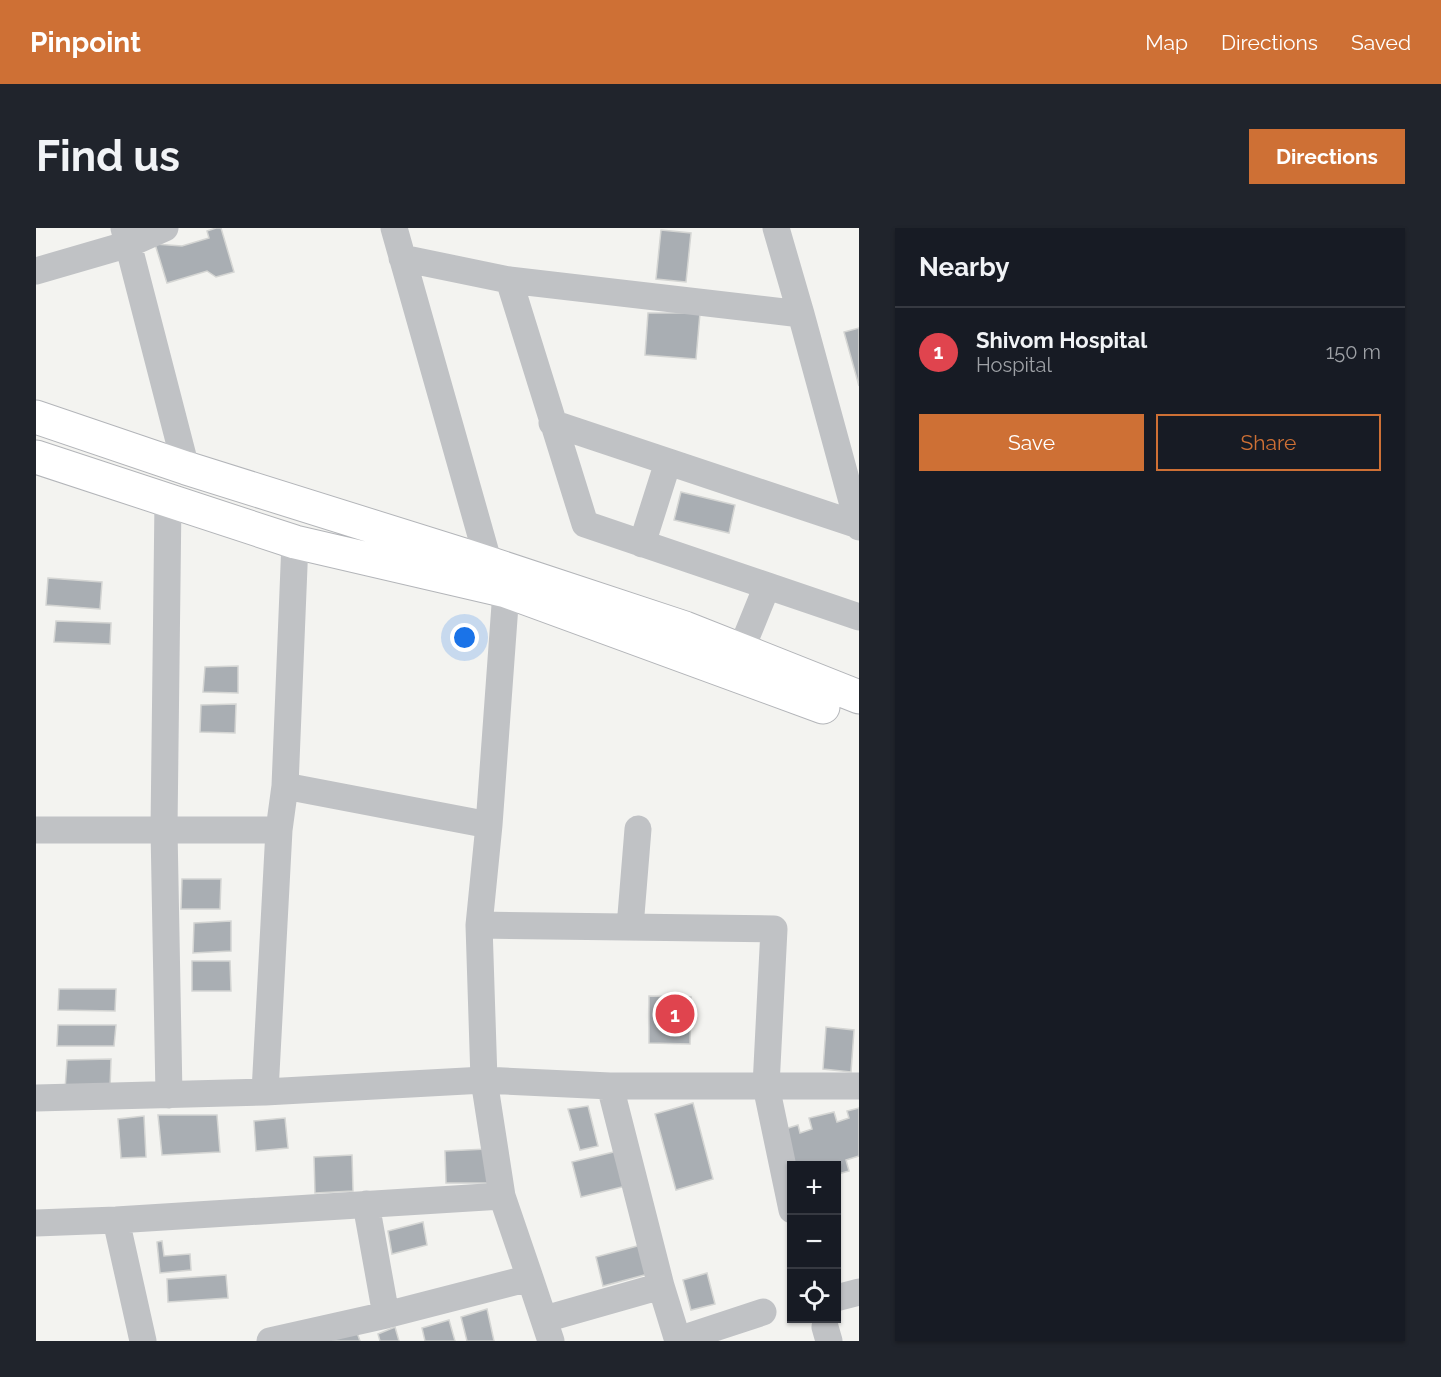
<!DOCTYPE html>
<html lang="en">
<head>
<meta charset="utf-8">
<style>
  :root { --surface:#171b24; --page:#20242c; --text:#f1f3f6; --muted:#9ea1a6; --line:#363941; --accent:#ce7035 }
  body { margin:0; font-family:Raleway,sans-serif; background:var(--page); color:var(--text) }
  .controls { position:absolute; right:18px; bottom:18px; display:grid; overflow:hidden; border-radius:0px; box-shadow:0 2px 4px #0004 }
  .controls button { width:54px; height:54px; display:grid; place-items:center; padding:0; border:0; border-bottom:2px solid var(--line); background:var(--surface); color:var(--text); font:30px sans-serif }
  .you { position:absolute; left:429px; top:410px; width:21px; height:21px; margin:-15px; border:4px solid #fff; border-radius:50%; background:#1a73e8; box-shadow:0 0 0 9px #1a73e833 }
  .badge { display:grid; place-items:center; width:39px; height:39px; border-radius:50%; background:var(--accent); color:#fff; font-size:20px; font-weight:700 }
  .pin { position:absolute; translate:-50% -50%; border:3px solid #fff; box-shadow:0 2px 6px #0006 }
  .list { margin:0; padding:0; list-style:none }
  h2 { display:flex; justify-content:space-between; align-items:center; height:78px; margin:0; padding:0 24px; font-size:26px }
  h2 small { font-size:20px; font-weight:400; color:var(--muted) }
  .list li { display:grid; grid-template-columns:39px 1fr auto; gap:18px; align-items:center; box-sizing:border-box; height:90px; padding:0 24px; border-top:2px solid var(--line) }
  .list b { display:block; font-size:22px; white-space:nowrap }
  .list p { margin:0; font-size:20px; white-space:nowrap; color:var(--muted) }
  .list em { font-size:20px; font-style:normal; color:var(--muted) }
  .actions { display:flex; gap:12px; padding:18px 24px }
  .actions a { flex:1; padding:14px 0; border:2px solid var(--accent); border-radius:0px; text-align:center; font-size:21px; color:var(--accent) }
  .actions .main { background:var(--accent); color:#fff }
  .icon { flex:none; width:33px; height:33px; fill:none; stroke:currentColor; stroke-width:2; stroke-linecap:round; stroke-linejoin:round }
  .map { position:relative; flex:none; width:823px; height:1113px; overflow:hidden; border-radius:0px }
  header { display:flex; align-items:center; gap:36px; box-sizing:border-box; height:84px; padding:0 30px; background:var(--accent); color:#fff }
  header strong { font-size:28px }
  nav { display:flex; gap:33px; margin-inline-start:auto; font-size:21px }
  .intro { display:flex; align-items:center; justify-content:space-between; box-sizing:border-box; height:144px; padding:0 36px }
  h1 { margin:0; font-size:42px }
  .button { padding:15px 27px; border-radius:0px; background:var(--accent); color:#fff; font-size:21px; font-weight:700 }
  main { display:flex; gap:36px; padding:0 36px }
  aside { flex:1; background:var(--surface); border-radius:0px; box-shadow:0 2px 4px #0004 }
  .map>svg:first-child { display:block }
  .building { fill:#a9aeb3; stroke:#d4d5d3; stroke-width:1.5 }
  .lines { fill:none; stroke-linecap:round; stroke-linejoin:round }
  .major-casing { stroke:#b3b5b9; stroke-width:35 }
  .minor { stroke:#c0c2c5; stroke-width:27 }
  .major { stroke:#fff; stroke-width:33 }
</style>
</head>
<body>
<header>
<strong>Pinpoint</strong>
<nav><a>Map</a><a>Directions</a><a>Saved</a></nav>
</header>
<div class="intro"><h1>Find us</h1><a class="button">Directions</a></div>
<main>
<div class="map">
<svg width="823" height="1113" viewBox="0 0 823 1113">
  <rect width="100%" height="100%" fill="#f3f3f0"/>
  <path class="building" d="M180,0h5l13,44 -18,5 -9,-6 -40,12 -12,-39 27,2 27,-8 -2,-7z
    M625,2l30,3 -5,49 -30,-3z
    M612,85h52l-4,46 -51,-4z
    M823,100v58l-15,-54z
    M645,264l54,13 -6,28 -55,-13z
    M12,350l54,4 -2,27 -54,-4z
    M20,393l55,2 -1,21 -56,-2z
    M202,438v27l-35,-1 2,-25z
    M200,476l-1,29 -35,-1 1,-27z
    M146,651h39l-1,30h-39z
    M195,693v30l-38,2 1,-30z
    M156,733h38l1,30h-39z
    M23,761h57l-1,22 -57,-1z
    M613,768l42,1 -1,47 -41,-1z
    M22,797h58l-2,21h-57z
    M790,799l28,3 -3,42 -28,-3z
    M75,831l-1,30 -45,1 2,-30z
    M657,875l20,76 -37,11 -21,-76z
    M552,878l10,40 -18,4 -12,-41z
    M823,880v48l-13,4 3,11 -11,3 -3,-12 -11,4h-29l-10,-37 13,-4 2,8 12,-4 -3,-11 25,-6 3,10 12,-4 -2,-7z
    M122,887h59l3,37 -58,3z
    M108,888l2,41 -25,1 -3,-39z
    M249,890l3,30 -32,3 -2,-30z
    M451,921l3,34h-44l-1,-32z
    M586,922l8,35 -49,12 -9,-35z
    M316,927l1,36 -38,2 -1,-36z
    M387,994l4,23 -35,9 -4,-23z
    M126,1013l2,15 26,-2 1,16 -31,3 -3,-31z
    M605,1017l7,29 -45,12 -7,-29z
    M671,1045l8,31 -24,6 -8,-30z
    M190,1047l2,23 -60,4 -1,-23z
    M451,1081l7,32h-27l-6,-24z
    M413,1092l6,21h-30l-3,-13z
    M319,1099l5,14h-30z
    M359,1099l4,14h-19l-2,-7z"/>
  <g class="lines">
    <g class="major-casing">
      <path id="major" d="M0,189l150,51 281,88 218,72 174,69
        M0,229l259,85 211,49 317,116"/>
    </g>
    <path class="minor" d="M88,0l62,240
      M358,0l95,336 -2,15
      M366,30l107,22 292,34 -25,-86
      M0,43l93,-27 36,-16
      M473,52l76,244 274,93
      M765,86l58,213
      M516,195l306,102
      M132,272l-4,329 5,266
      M606,316l26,-82
      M705,422l26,-64
      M249,558l10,-244
      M453,597l17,-234
      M0,602h243
      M443,697l5,155 126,6h249
      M594,699l8,-98
      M574,858l51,200 17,55
      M229,864l14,-262 6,-44 204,39 -10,100 295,4 -8,157 26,124
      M0,870l229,-6 219,-12 18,116 -386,24 -80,3
      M330,976l20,111
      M80,992l27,121
      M494,1050l21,63
      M800,1070l23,-6
      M509,1091l116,-33
      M789,1099l4,14
      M642,1112l85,-28
      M234,1113l116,-26 144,-37 -28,-82"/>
    <use href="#major" class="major"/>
  </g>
</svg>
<div class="controls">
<button>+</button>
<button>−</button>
<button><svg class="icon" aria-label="locate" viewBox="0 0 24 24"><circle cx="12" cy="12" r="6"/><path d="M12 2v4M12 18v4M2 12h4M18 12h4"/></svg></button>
</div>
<div class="you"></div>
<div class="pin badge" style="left:639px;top:786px;background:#e0444e">1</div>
</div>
<aside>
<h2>Nearby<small></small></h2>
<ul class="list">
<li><span class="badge" style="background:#e0444e">1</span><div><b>Shivom Hospital</b><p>Hospital</p></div><em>150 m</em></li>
</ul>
<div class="actions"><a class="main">Save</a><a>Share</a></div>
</aside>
</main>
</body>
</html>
